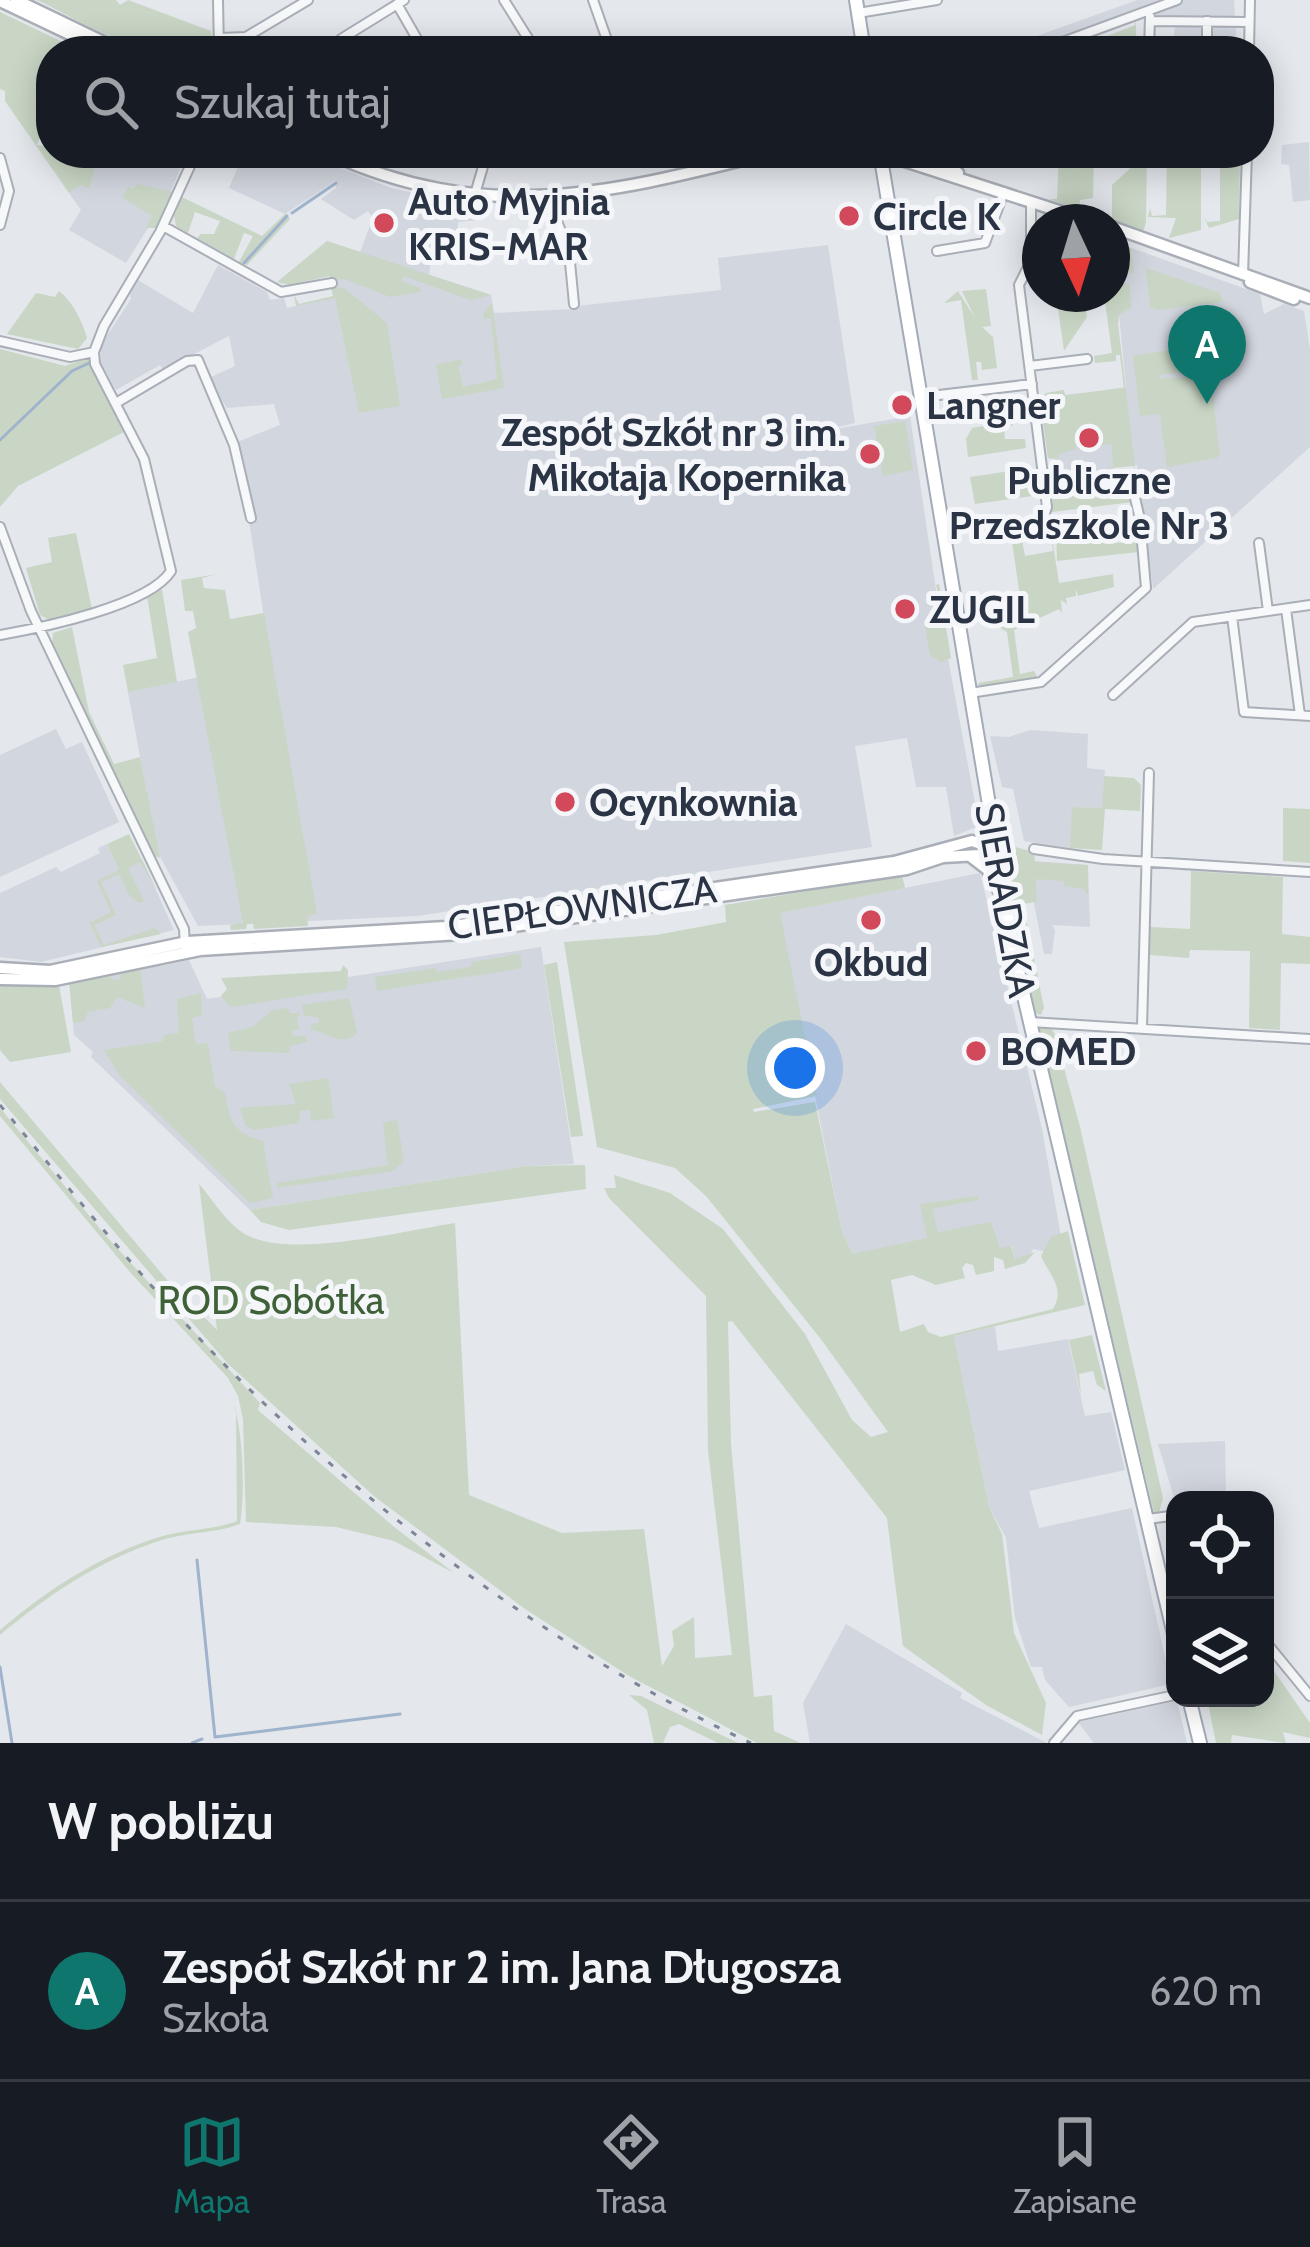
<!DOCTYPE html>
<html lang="pl">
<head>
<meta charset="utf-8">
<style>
  :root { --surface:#171b24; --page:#20242c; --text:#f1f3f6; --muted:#9ea1a6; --line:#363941; --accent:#0f766e }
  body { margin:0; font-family:Cabin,sans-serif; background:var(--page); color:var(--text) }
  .controls { position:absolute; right:36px; bottom:36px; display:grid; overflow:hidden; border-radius:24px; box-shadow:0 6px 30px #0003 }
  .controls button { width:108px; height:108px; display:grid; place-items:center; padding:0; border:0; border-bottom:3px solid var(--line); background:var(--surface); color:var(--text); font:60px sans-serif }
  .compass { position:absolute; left:1022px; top:204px; width:108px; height:108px; border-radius:50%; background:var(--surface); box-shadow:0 6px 30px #0003; rotate:176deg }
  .you { position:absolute; left:795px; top:1068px; width:42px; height:42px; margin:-30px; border:9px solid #fff; border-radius:50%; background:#1a73e8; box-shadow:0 0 0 18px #1a73e833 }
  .badge { display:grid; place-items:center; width:78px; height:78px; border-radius:50%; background:var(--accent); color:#fff; font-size:39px; font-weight:700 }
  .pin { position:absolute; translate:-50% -99px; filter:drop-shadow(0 3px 6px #0008) }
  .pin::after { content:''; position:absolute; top:63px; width:42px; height:36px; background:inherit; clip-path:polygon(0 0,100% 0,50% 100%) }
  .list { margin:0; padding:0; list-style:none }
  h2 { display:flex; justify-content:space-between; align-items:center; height:156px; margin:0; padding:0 48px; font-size:51px }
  h2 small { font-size:39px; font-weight:400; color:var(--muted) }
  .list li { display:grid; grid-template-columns:78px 1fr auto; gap:36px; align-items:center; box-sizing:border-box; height:180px; padding:0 48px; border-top:3px solid var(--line) }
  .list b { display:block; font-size:45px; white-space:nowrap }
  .list p { margin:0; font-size:39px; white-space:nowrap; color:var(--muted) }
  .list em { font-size:39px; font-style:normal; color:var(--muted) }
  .icon { flex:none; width:66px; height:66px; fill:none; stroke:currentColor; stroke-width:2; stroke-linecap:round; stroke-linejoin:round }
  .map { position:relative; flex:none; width:1310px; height:1743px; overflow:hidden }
  .search { position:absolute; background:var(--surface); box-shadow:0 6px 30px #0003; left:36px; right:36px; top:36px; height:132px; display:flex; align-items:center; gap:30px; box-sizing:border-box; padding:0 42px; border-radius:48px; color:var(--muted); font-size:45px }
  .sheet { height:336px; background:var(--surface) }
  nav { display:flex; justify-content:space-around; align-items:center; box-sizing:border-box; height:168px; border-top:3px solid var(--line); background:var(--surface); font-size:33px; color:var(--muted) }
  nav a { display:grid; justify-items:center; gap:6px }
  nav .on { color:var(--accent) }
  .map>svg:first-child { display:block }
  .built { fill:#d2d6de }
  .green { fill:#c9d6c5 }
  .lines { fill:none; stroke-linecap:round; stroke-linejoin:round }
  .stream { stroke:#9fb4cc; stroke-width:3 }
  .street-casing { stroke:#a9aeb7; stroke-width:12 }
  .secondary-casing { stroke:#a9aeb7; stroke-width:15 }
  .primary-casing { stroke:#a3abb8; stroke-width:16 }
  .street { stroke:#f7f8fa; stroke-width:8 }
  .secondary { stroke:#fff; stroke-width:10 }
  .primary { stroke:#fff; stroke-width:12 }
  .rail { stroke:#7d8696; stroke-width:3; stroke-dasharray:6 12; stroke-linecap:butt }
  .poi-dot { fill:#d1495b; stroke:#f4f6f9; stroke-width:4.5 }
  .labels { text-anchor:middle; stroke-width:10; stroke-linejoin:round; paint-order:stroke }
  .poi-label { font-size:39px; font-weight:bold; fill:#2b3445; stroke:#f4f6f9; text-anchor:start }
  .street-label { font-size:39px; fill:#2b3445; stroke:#f4f6f9 }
  .park-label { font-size:39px; fill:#3f6138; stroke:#f4f6f9 }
</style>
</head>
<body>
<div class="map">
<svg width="1310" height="1743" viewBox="0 0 1310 1743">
  <rect width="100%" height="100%" fill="#e4e7ec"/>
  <path class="built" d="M1137,0h97l3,46h-28v-7h-35l1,-19h-18l-1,-15 -126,46h-35z
    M1309,142l1,58 -17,2 -4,-37 -8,-1 1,-19z
    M100,153h87l-17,40 -44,70 -57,-33 12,-20 -12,-17 11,-9 9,3z
    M244,153h60l87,35 85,18 2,14 -20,2 -1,26 -24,-2 -4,29 62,20 3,18 79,-4 4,-3 144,-16 -3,-32 110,-13 27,178 -37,9 92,-16 29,194 39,209 -2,8 -22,9 -8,-49h-30l-9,-49 -52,8 17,101 -455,69 -219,10 -40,-73 -30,-161 143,-30 -22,-141 5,-6 -17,-73 43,-17 -6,-21 -47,4 -7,-10 -9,-21 24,-11 -6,-30 -66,34 -3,-5 -44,25 -15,-28v-17l30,-46 -1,-6 8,-13 55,33 25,-48 49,27 3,8 14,-2 3,10 47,-11 -10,-53 3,-3 33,11 13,-34 -5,-7 -14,9 -33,-21 15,-11 -1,-7 -50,33 -56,-26z
    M1112,241l148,53 4,20 20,-10 20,7 6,39v97l-157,142 -16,-124 -23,2v8l-50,6 -6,-21 -10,-2 -8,-58 86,-13z
    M56,729l10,20 16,-7 37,80 -119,55v-122z
    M1030,730l58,4 -1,34 18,2 -3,38 -29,-1 -3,41 -46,-7 -11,-52 -11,-2 -12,-51 19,1z
    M107,844l12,26 23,-11 32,71 -133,32 -41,-5v-64l56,-26 5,5 39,-19 -2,-5z
    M1034,861l54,4 2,62 -38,-2 3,5 -3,24h-8l-17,-86z
    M980,873l62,256 21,119 -16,4 -14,-3 -3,7 -15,4 -3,-14 -146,33 -24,-47 -63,-319z
    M541,947l33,217 -47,2 -277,44 -159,-153 2,-5 -19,-17 -4,-47 9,-7 77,-20 6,5 27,-6 18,39z
    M995,1326l3,25 70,-12 17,77 26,-4 14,58 -96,21 10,37 93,-20 39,176 -102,23 -24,-27 -3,-13h-11l-16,-49 -9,-80 -17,-31 -35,-171z
    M1225,1441l1,59 -51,1 -17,-57z
    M846,1624l116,69 -2,5 87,45h-237l-7,-40z
    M1177,1701l10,42h-93l-16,-21z"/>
  <path class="green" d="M37,0h79l4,5 8,-5 83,31 1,10c-49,35 -128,-19 -175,-41z
    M0,12l73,35 -1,4h-21v56l-14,38 14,2v6h36l-1,7 11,2 -8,26 -9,-3 -11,8 -64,-92v-10l-5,-2z
    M1136,17v34h-66l65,-26z
    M1059,153h35l-1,45 -13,2v7l11,7 -42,-15h8z
    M1147,153l-1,69 -3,10 -31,-10v-37z
    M1167,153l30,3 4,4v70l-32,8 7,-20 -28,-1 2,-9 2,8 14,-1z
    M1220,153h20l-1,66 -30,9 -6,-13 4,7 13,-1z
    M136,184l38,8 -16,36h-12l6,-12 -29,-18 5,-11 6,2z
    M182,197l80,39 24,-23 4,6 -43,46 -8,-3 14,-26 -9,-3 -10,26 -37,-21 4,-4h13l6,-13 -25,-9 -7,21 -12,-7 -2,-10z
    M327,241l164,54 -21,5 -66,-24 -2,5 18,7 1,4 -31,5 -45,-18 -14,1 -1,-4 -41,9 -12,-3z
    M1112,241l19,7 3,25 -13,1 2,9h6l3,24 -13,8 -1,8 18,153 -2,-10 -21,2 -1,-24 -34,5 -2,-7v7l-17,5v5l-11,-1 -8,-58 6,-7 18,-3 1,5 59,-7 -4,-33h-4v6l-21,2 -1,-7 18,-3 -8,-59h8z
    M1146,268l74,25 3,9 -65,8 -8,-3z
    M331,287l13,1 43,35 13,83 -41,7 -24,-115 -39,8 -2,-11 5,9 34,-8z
    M986,289l5,37 -9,1 11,10 4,31 -15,2 -1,-8h-5l2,18h-6l-11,-80 -17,3 14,-12 17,27 -13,-27z
    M59,291c14,11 23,30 28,47l-9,11 -71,-15 29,-41 19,4z
    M1056,294h28l3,23 -23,34z
    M492,303l12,85 -62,11 -6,-34 25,-6 2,5 -5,2 5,21 34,-8 -6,-61 -7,1 -1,-6z
    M0,349l65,17 23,-8 53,104 -17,-30 -106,54 -18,21z
    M1178,349l3,23 -21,3 -1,4 51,-4 10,79 -3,4 -50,9 -7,-53 -20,2 -7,-60z
    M905,421l8,49 -30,6 -9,-50z
    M1012,421l1,4 -9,2 1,12h20l1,9 -58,9 -2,-18 6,-11z
    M1010,471l3,15 18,-2 2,12 -58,8 -5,-27z
    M1111,484l5,1 3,8h13l1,9 -81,10 1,-20 5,6 53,-7z
    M1027,517v4l-14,2 6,9 -6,3h8l4,21 28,-5 -2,-20 8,52 54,-9 1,13 -36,9 -2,-7v7l-10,2 1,6 -6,-4 1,13 -3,-4 -45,21 6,44 14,-3 4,7 -59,8 -1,-3 35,-6 -6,-45 -13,-8 -2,-6 -24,3 -1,-7 5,5 22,-2 1,5 28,-5 -12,-82 -18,2 -4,-13z
    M1123,522l1,5 -12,2 2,14 20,-1 3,-7 2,17 -82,9 -1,-30z
    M76,533l16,76 -41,12 -11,-6 -14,-47 26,-6 -4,-24z
    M218,574l-16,4 2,10 21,2 5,29 34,-6 53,301 -10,2 1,10 -54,3 -1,-5h-6l-1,5 -15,1 -1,-5 13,-2 -55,-291 8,-4 -3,-17h-8l-4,-31z
    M939,584l12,74 -10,4 -11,-7 -5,-30 20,-4 -9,-36z
    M162,589l15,93 -49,10 -5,-27 34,-7 -10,-62z
    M72,627l17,85 25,52 26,-7 20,101 -6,-2 -102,-211 1,-12z
    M1104,776l30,2 7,7 -1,26 -35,-2 -3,41 -32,-2 2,-41 30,1z
    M1283,808l27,1v54l-27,-2z
    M129,834l28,56 -17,-28 -12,6 16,33 -5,2 -10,-8 -10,-21 -18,8 15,33 -22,10 10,20 51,-17 6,6 -60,13 -11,-24 21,-11 -14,-31 22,-11 -12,-26z
    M1004,844l30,8 1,10 53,3v30l-4,-6 -20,-3v-5l-28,-2 1,23 -23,3z
    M1191,871l92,6 -1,57 28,3v27l-29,-1 -1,67 -31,-2 1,-77 -60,-1 -1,8 -39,-3v-28l40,2z
    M902,875l3,13 -125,25 37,183 -64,13 1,3 61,-10 27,130 11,22 74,-16 -7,-34 58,-8v4l-46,9 6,23 53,-10 9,26 11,-2 4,13 20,-7 -10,11 -20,6 -2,-9 -9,-3v14l-18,4 -3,-10 -7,-2 -4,5 3,10 -29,7 -24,-10 -21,5 9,52 24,-8 4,8 13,5 112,-28c13,-21 -5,-36 -12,-53l10,-19 17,-6 17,74 -131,31 35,171 13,27 12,99 32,70 -4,32 -56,-30 -83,-59 -16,-128 -155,-197 -4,1 3,122 23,253 18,-2 2,36 27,12h-44l-128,-67 -104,-67 -150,-112 -147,-133 -228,-265v-17l168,199 49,49 -18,-146c15,17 31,45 52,53 47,20 153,-6 204,-14l14,272 93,38 82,-4 18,137 12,-20 -2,-15 22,-14 1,41 37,-3 -24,-205 -2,-154 -97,-98 -5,-10h12l-2,-13 56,18 53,36 82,105 47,86 19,17 17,-5 -68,-94 -114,-142 -31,-28 -78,-21 -33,-205 92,-7 70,-13 -1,-17z
    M1015,913l9,1 4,13 16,81 -3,7 -6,-2z
    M520,954l2,14 -145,23 -2,-14 60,-9 2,4 34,-5 1,-5z
    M557,962l26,174 -12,1 -27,-172z
    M140,965l5,43 -28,-11 -7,11 -22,4 -4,9 -11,2 -4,-42 40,-7 4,6 7,-1 2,-8z
    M343,965l5,5 -1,19 -117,18 -9,-11 6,-7 -6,-11 120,-7z
    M0,984l59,1 12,67 -61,10 -10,-12z
    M201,993l1,22 -10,3 4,26 12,-1 7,43 10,7c4,29 9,40 38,48l10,57 -23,5 -130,-127 -16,-26 59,-9 1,-6 15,-2 -2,-34z
    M349,998l8,35c-17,15 -31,-2 -46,-3v-6l8,-1v-5l-15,-3 -2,-10z
    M288,1008l2,5h11l-4,5 2,11 -7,2 1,5h13l1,6 -17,4 -1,7 -58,-2 -3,-18 24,-6 21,-17z
    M1043,1025l8,2 4,8 25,92 83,371 -4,15h-5l-116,-486z
    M328,1078l6,40 -23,3 -1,-11 -10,1 -1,12 -45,7 -9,-5 -5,-17 56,-4 -7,-20z
    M0,1108l107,129 153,166 -2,7 135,116 61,47 -60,-32 -58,-14 -90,-5 -3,-103 -5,-23 -10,-18 -99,-107 -129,-155z
    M397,1120l7,41 -11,10 -116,17v-5l111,-18 -5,-42z
    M585,1165l1,24 -297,41 -28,-8 -11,-12 277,-44z
    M1092,1335l14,56 -9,-6 -4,-14 -14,3 2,21 -12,-55z
    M230,1396c14,26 15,99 10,128 -23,9 -50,8 -75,15 -62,19 -116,55 -165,96v-5c48,-41 102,-76 163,-94 24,-7 52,-6 74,-15l-1,-111z
    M1265,1658l45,65v15l-27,-6 3,11 -54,-8 -1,8h-15l-9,-45h58z
    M629,1695l12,1 97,47h-20l-39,-19 -9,3 -7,16h-9l-7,-33z"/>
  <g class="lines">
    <path class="stream" d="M292,213l44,-30
      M244,263l43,-47
      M0,440l72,-69 17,-8
      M197,1560l18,177 185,-23
      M0,1667l12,76
      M192,1743l10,-4"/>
    <g class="street-casing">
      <path id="street" d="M218,0l1,51
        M504,0l32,51
        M593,0l13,37 -1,14
        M397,4l27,47
        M858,13l79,-13
        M1150,21l99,1
        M220,38l26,-1 62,-37
        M341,39l63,-39
        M1207,49h42
        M1207,50v-29
        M1038,51l139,-51
        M1149,51l1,-34
        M1249,51l1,-51
        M0,158l9,33 -9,34
        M475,194l12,-41
        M548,198l21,54 5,52
        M1031,202v59l-12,24 28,222 -3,9
        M163,226l118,66 51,-9
        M937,251l48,-8 19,-51
        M1243,275l4,-122
        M0,341l70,16 24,-5
        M94,352l10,-26 56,-94 36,-79
        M1030,366l57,-7
        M922,397l110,-13
        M116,403l71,-42 11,-1 36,85 17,73
        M0,527l31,84 153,318 1,17
        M1259,543l9,68
        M1286,609l14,106
        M1232,616l12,96 66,4
        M0,635c40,-7 149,-29 171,-64l-27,-112 -49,-95 -1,-12
        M970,693l71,-11 105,-94 -6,-69 -9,-38 -86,7
        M1113,695l80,-73 117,-17
        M1034,849l69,10 207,13
        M1030,1022l280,17
        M1142,1027l7,-254
        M1148,1519l22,-3 5,11
        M1265,1641l45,55
        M1054,1743l23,-27 98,-21"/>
    </g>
    <g class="secondary-casing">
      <path id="secondary" d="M16,0l106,51
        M0,1l105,50
        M328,153c159,73 282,40 443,0
        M880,153l213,69
        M920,153l38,20
        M1112,227l198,71
        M1250,282l44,17
        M970,856l17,13 14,26
        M0,968l50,3 137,-29 259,-15 448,-65 78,-21 24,8
        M0,979l55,1 145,-30 260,-16 447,-65 36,-12 37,-2 16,-6"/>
    </g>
    <g class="primary-casing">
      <path id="primary" d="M856,0l8,51
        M880,153l134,801 161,685
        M1189,1698l11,45"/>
    </g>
    <use href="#street" class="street"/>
    <use href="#secondary" class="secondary"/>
    <use href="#primary" class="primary"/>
    <path class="rail" d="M0,1105c79,95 157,194 246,281 147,143 319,271 505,357"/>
  </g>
  <g class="poi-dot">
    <circle cx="849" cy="216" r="12"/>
    <circle cx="384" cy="223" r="12"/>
    <circle cx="902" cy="405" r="12"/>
    <circle cx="1089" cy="438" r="12"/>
    <circle cx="870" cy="454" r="12"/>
    <circle cx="905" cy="609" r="12"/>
    <circle cx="565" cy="802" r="12"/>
    <circle cx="871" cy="920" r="12"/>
    <circle cx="976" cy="1051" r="12"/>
  </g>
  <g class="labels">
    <g class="poi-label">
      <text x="408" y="215">Auto Myjnia<tspan x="408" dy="45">KRIS-MAR</tspan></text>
      <text x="873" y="230">Circle K</text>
      <text x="926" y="419">Langner</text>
      <text x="846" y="446" text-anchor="end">Zespół Szkół nr 3 im.<tspan x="846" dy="45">Mikołaja Kopernika</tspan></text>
      <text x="1089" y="494" text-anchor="middle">Publiczne<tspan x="1089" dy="45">Przedszkole Nr 3</tspan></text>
      <text x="929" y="623">ZUGIL</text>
      <text x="589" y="816">Ocynkownia</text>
      <text x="871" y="976" text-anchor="middle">Okbud</text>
      <text x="1000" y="1065">BOMED</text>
    </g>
    <g class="street-label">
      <text transform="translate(1006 900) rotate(80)" y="14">SIERADZKA</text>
      <text transform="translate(582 907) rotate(-8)" y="14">CIEPŁOWNICZA</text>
    </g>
    <g class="park-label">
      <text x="271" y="1314">ROD Sobótka</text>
    </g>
  </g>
</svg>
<div class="controls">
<button><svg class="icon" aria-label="locate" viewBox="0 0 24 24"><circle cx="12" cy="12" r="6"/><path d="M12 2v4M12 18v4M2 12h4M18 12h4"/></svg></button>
<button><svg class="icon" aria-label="layers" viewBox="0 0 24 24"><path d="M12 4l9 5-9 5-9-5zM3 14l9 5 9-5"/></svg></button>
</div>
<svg class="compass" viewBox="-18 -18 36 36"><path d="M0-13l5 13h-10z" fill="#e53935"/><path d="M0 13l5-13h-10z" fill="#9ea1a6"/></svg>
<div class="you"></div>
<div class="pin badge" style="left:1207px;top:404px">A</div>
<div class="search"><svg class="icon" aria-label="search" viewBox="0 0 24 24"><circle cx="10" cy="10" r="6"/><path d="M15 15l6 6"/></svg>Szukaj tutaj</div>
</div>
<section class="sheet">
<h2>W pobliżu<small></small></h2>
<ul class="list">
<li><span class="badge">A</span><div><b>Zespół Szkół nr 2 im. Jana Długosza</b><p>Szkoła</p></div><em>620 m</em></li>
</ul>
</section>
<nav>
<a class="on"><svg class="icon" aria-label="map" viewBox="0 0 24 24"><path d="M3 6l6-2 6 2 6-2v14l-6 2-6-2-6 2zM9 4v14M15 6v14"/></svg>Mapa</a>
<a><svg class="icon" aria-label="directions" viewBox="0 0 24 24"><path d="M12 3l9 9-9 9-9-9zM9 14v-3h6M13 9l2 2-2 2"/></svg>Trasa</a>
<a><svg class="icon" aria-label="saved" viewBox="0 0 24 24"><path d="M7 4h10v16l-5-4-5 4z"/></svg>Zapisane</a>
</nav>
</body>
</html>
